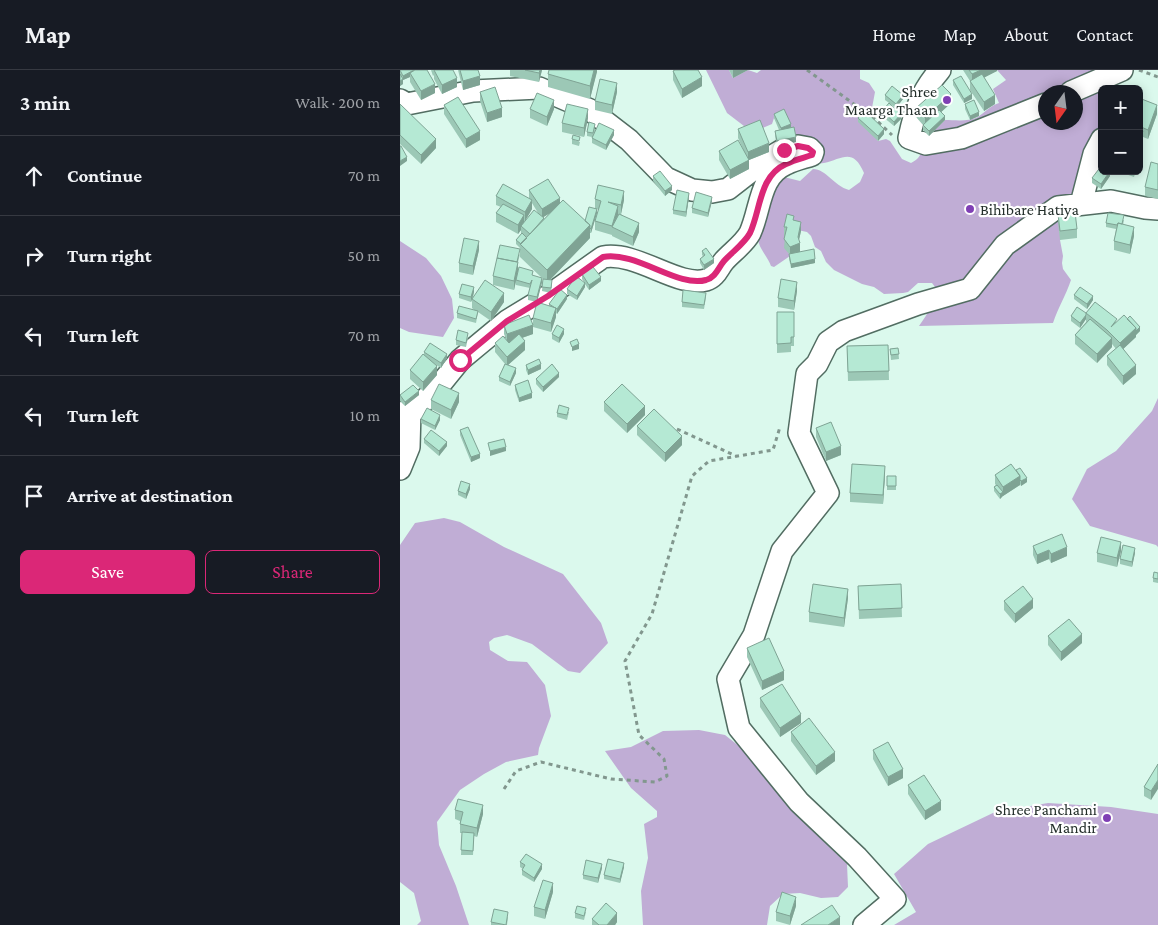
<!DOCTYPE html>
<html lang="en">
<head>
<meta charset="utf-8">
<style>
  :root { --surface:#171b24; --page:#20242c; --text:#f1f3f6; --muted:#9ea1a6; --line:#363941; --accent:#db2777 }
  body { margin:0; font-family:"Crimson Pro",serif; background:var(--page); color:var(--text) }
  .controls { position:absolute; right:15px; top:15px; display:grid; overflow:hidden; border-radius:8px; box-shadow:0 2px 12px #0003 }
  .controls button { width:45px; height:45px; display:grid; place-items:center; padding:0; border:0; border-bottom:1px solid var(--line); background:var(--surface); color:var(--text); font:25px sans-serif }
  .compass { position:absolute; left:638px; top:15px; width:45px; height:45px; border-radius:50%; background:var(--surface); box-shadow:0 2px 12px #0003; rotate:194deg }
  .stop { position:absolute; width:15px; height:15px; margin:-11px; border:4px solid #db2777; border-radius:50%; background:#fff }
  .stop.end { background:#db2777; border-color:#fff; box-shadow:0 1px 5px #0008 }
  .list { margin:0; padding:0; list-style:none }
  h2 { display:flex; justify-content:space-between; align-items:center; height:65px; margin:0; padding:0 20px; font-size:21px }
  h2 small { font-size:16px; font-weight:400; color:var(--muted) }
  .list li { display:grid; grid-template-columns:32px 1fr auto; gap:15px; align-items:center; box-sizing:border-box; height:80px; padding:0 20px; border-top:1px solid var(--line) }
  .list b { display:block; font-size:19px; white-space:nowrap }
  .list em { font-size:16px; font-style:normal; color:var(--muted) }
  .actions { display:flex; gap:10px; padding:15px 20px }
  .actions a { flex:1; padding:11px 0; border:1px solid var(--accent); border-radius:8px; text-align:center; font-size:18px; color:var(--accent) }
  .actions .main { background:var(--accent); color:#fff }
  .icon { flex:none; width:28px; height:28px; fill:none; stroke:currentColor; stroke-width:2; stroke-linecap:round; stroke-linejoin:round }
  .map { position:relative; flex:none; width:758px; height:855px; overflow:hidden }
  header { display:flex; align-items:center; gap:30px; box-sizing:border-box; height:70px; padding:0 25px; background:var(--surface); border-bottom:1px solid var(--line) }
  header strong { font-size:24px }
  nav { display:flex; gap:28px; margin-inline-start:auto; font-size:18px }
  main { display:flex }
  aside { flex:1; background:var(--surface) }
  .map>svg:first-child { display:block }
  .forest { fill:#c0add5; fill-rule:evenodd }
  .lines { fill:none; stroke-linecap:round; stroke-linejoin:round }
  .minor-casing { stroke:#526d62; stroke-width:24 }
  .path { stroke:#82978e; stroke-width:3; stroke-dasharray:4 4; stroke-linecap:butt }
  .minor { stroke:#fff; stroke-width:21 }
  .wall { fill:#9cc8b6; fill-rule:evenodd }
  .shaded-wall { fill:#7fa394 }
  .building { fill:#b5e9d4; stroke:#7fa394 }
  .route { stroke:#db2777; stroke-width:6 }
  .poi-dot { fill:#8040b5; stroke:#fff; stroke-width:2 }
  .labels { text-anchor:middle; stroke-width:4.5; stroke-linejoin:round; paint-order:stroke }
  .poi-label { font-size:16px; fill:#232e2a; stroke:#fff; text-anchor:end }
</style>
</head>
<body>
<header>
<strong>Map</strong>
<nav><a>Home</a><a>Map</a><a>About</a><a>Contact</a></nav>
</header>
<main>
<aside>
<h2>3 min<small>Walk · 200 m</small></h2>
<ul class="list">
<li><svg class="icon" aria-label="ahead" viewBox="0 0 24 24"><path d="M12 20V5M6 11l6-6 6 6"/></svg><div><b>Continue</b></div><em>70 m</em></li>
<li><svg class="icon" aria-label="right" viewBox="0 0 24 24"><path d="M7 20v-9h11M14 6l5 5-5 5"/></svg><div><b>Turn right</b></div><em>50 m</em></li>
<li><svg class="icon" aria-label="left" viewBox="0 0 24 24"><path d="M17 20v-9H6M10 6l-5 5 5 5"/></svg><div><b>Turn left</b></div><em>70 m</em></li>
<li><svg class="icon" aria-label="left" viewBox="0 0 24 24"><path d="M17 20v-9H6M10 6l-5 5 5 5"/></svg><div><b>Turn left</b></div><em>10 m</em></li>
<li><svg class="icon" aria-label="arrive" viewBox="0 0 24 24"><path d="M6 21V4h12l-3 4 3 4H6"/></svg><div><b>Arrive at destination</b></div></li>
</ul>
<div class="actions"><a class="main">Save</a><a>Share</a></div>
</aside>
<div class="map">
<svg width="758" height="855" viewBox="0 0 758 855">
  <rect width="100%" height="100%" fill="#dbf9ed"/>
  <path class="forest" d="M306,0h23l4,8 15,-8 9,3 4,-3h99v9l9,4 6,9 -3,16 2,9 -10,-2 14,26 8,-2 4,2 12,18 9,4c13,-6 11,-17 18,-28 4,-5 11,-10 16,-15 10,0 23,2 33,-3 7,-5 12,-11 21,-14l-6,-14 13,-9 -9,-10h120l1,8 -2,11h-14v44l-42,107 3,16 -1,7 1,6 8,11c-5,15 -13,28 -18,43l-134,3c9,-13 16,-23 16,-39l-3,-4h-14l-10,9 -5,1 -19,1 -10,-7 -12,-3 -28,-14 -8,-8 -5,-11 -6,-4 -4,-11 -4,-4 -14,-3 -6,7 3,20 -16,11 -3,-1c-3,-9 -12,-17 -13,-27 -1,-9 16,-49 20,-59l6,-3 16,4 13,-12c13,0 21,17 36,21l11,-8 4,-9c-11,-26 -22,-14 -40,-10 -4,1 -8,0 -12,0l-38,-45 -2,6 -12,5 -16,-3 -17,-13zM646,22h30v30h-30z
    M0,171l26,17 15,18 11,23 2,19 -11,19 -34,-5 -9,-4z
    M758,328v149l-2,-2 -66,-19 -18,-27 15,-30 29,-18 36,-40z
    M44,448l16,4 44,25 59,27 38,49 7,20 -28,30 -12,-2 -36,-27 -25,-9 -13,3 -5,4 1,8 18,11 19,1 18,23 6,31 -12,32 -1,7 -32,7 -22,12 -24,16 -23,32 2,23 17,41 13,39h-52l4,-4 -7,-28 -14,-11v-337l15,-22z
    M299,660l26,5 24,19 23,30 50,56 25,24 1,23 -10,10 -17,1 -21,-5 -17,1 -13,12 -3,19h-124l-2,-34 7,-33 -4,-34 13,-7v-6l-26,-23 -26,-37 26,-4 32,-16z
    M648,733l63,4 47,7v111h-264l22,-13 -22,-38 34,-30 67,-32z"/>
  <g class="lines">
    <g class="minor-casing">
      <path id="minor" d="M540,0c-19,22 -25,40 -31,68l17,6 35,-6 85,-34
        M671,22l51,-22
        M0,30l7,4 66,-13 66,-3 51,22 39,30 37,38 26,12 20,2 16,-3 36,-28 20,-12 14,-3 11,2 4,4 -1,3c-9,3 -18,5 -26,9 -27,12 -25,45 -36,69 -6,11 -18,19 -26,28 -6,7 -8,16 -18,19 -28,8 -69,-29 -103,-23l-55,39 -41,25 -47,39 -17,21 -28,29 -15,3
        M681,134l13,-50 8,-15
        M0,399l9,-22 1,-36
        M464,855l31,-26 -38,-42 -58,-55 -60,-74 -11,-49 26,-44 28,-84 46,-58 -29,-60 8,-59 10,-10 11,-22 16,-11 74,-27 52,-15 35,-44 53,-38 53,-6 34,7 13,1"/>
    </g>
    <path class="path" d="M407,0l69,50 16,15
      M739,0l19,7
      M277,359l59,27
      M104,719l12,-18 25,-9 70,17 44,3 12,-6 -3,-17 -25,-24 -14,-74 27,-47 40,-138 17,-15 64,-11 7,-23"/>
    <use href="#minor" class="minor"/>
  </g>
  <path class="wall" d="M0,0h13l22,23 -14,7 -11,-18v-5l-7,3v4l-3,2z
    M31,0h22l4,17 -15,7 -8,-15v-4l-1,1z
    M58,0h20l2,15 -17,5z
    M110,0h32l-3,12 -29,-6z
    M197,0l-7,29 -42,-12v-13z
    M329,0h19l-15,8z
    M563,0h34v1l-13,6 11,27 -11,7 -14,-21v-9z
    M273,1l29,15 -20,12 -9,-18z
    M553,10l19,19 -8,4 -11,-18z
    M80,22l22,25 -15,5 -7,-21z
    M217,22l-5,22 -17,-4v-9z
    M485,25l18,4 -7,9 -11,-8z
    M739,28l18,16 -9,25 -5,-2v3l-3,8 1,9 -2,5z
    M551,33l-10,9 4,8 -16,16 -6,-6v-5l-7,-8v-9z
    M0,34l36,44 -15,16 -21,-20z
    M565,34l14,12 -9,4 -5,-11z
    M44,35l36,35 -14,8 -22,-34z
    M130,39h24l-7,17 -17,-8z
    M482,41l19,8 -7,7 -12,-10z
    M374,44l17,13 5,15 -19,4 -2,-10v-5l4,-1 -5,-12z
    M188,48l-4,19 -22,-5v-9z
    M458,48l26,16 -6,7 -20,-19z
    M195,59v3l19,3 -8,15 -14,-7v-6l-5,-1v-4z
    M338,59l31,23 -20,8v9l-19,10 -11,-19v-9l24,-2 -5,-11z
    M172,69l8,3 -1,4 -7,-2z
    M758,94v35l-13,-3v-9z
    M717,101h19l-2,6z
    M253,106l19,14 -7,6 -12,-15z
    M710,106l-9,13 -9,-6v-5z
    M129,120l31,13 25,18 10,-13v-9l29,1 -3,14 18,18 -6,14 -21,-10v-1l-17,-5v-9l4,-12h-2v4l-6,20h-1v5l-40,42 2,5 -1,8 -9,-2 1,-12 -23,-22v-9l-4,-4v-4l5,-6v-4l-3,4 -22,-12v-9l5,-6 -5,-2v-9l33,3zM132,133l6,10 -14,9v-1h1l7,-12zM150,143l-6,6 -1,-2z
    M289,127l-3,20 -13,-3v-4z
    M312,131l-4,16 -16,-4v-5z
    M658,144l19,15v9l-17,2 -2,-17z
    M394,150l7,11 -2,9 1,12 15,11 -24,5 -2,-9v-5l-5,-6 1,-12h-1v-9z
    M724,150l-1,5 11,11 -4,18 -16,-4v-9l2,-12 -10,-2v-4z
    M79,180l-6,25 -14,-3v-9z
    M302,181l12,12 -10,7 -4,-7v-4l3,-3 -1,-1z
    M120,184l-2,8v10l15,4 9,6 -5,20 -9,-2v-5l2,-7 -14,-3v-3l-2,8 -21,-5v-9z
    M182,204l19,7 -12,9 -4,-6v3l-8,13 -10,-6v-5l17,-7 -2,-3z
    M397,221l-3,19 -16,-3v-9z
    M74,222l-1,6 31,4 -13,19 -13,-9 -2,11 -19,-5v-5l17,-3 -2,-2v-8l-1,2 -12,-4v-4z
    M674,225l19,5 -6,9 -13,-10z
    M306,227l-2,12 -22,-2v-5z
    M167,229l-10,15 -1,-1v4l-5,15 -18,-5v7l-11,4 3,12 -17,15 8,8 -6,13 -11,-5v-4l6,-13 -10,-12v-9l11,-4 -2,-5v-9l29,-2v-5l16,-12v-2z
    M377,242h17v34h-3v6l-14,1z
    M686,243l31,9 23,9 -4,4v2l-13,12 13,25 -13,11 -16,-20v-9l9,-7 -4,-5v3l-15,16 -22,-19v-9l11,-13v-3l-6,9 -9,-7v-5z
    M152,264h12l-5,9 -7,-4z
    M68,268l-2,9 -10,-2v-5z
    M488,275l1,35 -41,1 -1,-35z
    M498,278l1,11 -8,1 -1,-11z
    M24,282l23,6 -6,10 -8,-5 4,12 -14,16 -13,-12v-9l14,-15z
    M126,295l15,4 -13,6 -2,-5z
    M159,307l-16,15 -7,-8v-5z
    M115,315l17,13 -13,4 -4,-12z
    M0,325h19l-14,11 -5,-5z
    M31,330l28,2 -8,17 -20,-10z
    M204,332l41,13 -18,18 -23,-22z
    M169,342l-2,8 -10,-3v-4z
    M21,349l19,1 -5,10 -14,-7z
    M237,356l45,19 -17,17 -28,-27z
    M416,358l25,27 -15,6 -10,-24z
    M60,360l20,28 -9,4 -11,-27z
    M24,369l23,7 -8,10 -15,-13z
    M616,400l11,12 -6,4 -1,-2v1l-17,11v-1l-3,4 -6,-8v-4l2,-2 -1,-1v-9z
    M485,405l-2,29 -33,-2v-9z
    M487,406h9v14h-9z
    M70,419l-4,10 -8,-4v-4z
    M633,476l34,10 -16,7 -2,-4 -12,5 -4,-9z
    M721,481l-4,16 -20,-5v-9z
    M735,483l-3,14 -12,-3v-5z
    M758,503v10l-5,-1v-4z
    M501,514l1,33 -43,2 -1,-33z
    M448,528l-4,29 -35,-5v-10z
    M604,531l29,7 -18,15 -11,-13z
    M648,566l34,7 -21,18 -13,-16z
    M347,578l37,32 -22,10 -15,-33z
    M360,628l41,25 -21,14 -20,-30z
    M391,662l44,29 -19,14 -25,-34z
    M473,680l30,28 -15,8 -15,-27z
    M758,694l-7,36 -7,-4v-9z
    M508,715l33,25 -16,10 -17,-26z
    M55,740l28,4 -6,23 -3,-1 -1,19h-12l1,-22h-2v-12l-5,-2z
    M120,792l22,7 -8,13 -12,-7v-5l1,-1 -3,-2z
    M224,797l-4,16 -16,-4v-4z
    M202,798l-4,15 -15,-4v-4z
    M153,822l-8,27 -11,-3v-9z
    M396,836l-6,19 -14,-4v-9z
    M186,842l-2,8 -9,-2v-5z
    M108,847l-1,8h-16v-3z
    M192,849l25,3 -2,3h-23z"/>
  <path class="shaded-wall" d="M14,0l-4,3v4l-7,3v4l-3,2v-5l3,-2v-3z
    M140,0h2l-3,12v-9z
    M194,0h3v2l-7,27v-13z
    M333,0h15l-15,8z
    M581,0h16v1l-25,13v-10z
    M80,6v9l-17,5v-9z
    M302,7v9l-20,12v-9z
    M57,8v9l-15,7v-9z
    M217,13v9l-5,22v-9z
    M35,14v9l-14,7v-9z
    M551,24v9l-26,24v-9z
    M572,24v5l-8,4v-4z
    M503,25v4l-7,9v-4z
    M595,25v9l-11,7v-9z
    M154,30v9l-7,17v-9z
    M757,35v9l-9,25v-9z
    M102,38v9l-15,5v-9z
    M188,39v9l-4,19v-9z
    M579,42v4l-9,4v-4z
    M501,44v5l-7,7v-4z
    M545,46v4l-16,16v-5z
    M391,54v5l-10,4v-5z
    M484,59v5l-6,7v-5z
    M214,60v5l-8,15v-5z
    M80,61v9l-14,8v-9z
    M743,61v9l-4,11v-9z
    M396,67v5l-19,4v-5z
    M36,69v9l-15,16v-9z
    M369,73v9l-20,8v9l-19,10v-9l18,-10v-8z
    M741,78v9l-2,5v-9z
    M7,87v4l-7,5v-5z
    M710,101v5l-9,13v-5z
    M272,116v4l-7,6v-5z
    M224,121v9l-3,14v-9z
    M289,123v4l-3,20v-5z
    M312,127v4l-4,16v-4z
    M160,128v9l-18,11v-9z
    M132,130v9l-7,12v-9z
    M218,136v9l-6,12v-1z
    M197,139v4l-6,20v-4z
    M124,145v9l-3,2v4l-3,4v-9z
    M401,152v9l-3,13 2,-1v9l-10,4v-9l8,-10z
    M239,153v9l-6,14v-9z
    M190,155v13l-43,45v-13z
    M734,157v9l-4,18v-9z
    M79,171v9l-6,25v-9z
    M314,189v4l-10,7v-5z
    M415,189v4l-24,5v-4z
    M118,192v9l-4,19v-9z
    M201,207v4l-12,9v-5z
    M142,208v4l-5,20v-5z
    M397,212v9l-3,19v-9z
    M185,213v4l-8,13v-4z
    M74,217v5l-3,10v-5z
    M104,223v9l-13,19v-9z
    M167,225v4l-10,15v-5z
    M693,226v4l-6,9v-5z
    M156,238v9l-5,15v-9z
    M686,245v4l-6,9v-5z
    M133,255v9l-26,9v-9z
    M740,257v4l-4,4v2l-16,15v-9l16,-15z
    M164,259v5l-5,9v-5z
    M712,268v9l-15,16v-9z
    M125,271v9l-18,16v-9z
    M179,274v5l-7,2v-4z
    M47,284v4l-6,10v-5z
    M141,294v5l-13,6v-5z
    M736,295v9l-13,11v-9z
    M37,296v9l-14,16v-9z
    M116,298v5l-6,13v-4z
    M159,303v4l-16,15v-5z
    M19,321v4l-14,11v-4z
    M59,323v9l-8,17v-9z
    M132,323v5l-13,4v-4z
    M245,336v9l-18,18v-9z
    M40,345v5l-5,10v-4z
    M282,366v9l-17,17v-9z
    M47,372v4l-8,10v-5z
    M441,376v9l-15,6v-9z
    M106,377v4l-16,5v-5z
    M80,384v4l-9,4v-5z
    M485,396v9l-2,29v-9z
    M620,406v9l-17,11v-9z
    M627,408v4l-6,4v-5z
    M70,414v5l-4,10v-5z
    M603,422v4l-3,3v-5z
    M721,472v9l-4,16v-9z
    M667,477v9l-16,7v-9z
    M735,478v5l-3,14v-5z
    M649,480v9l-12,5v-9z
    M448,519v9l-4,29v-9z
    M633,529v9l-18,15v-9z
    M682,564v9l-21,18v-9z
    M384,601v9l-22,10v-9z
    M401,644v9l-21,14v-9z
    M435,682v9l-19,14v-9z
    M503,699v9l-15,8v-9z
    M758,710v9l-7,11v-9z
    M541,731v9l-16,10v-9z
    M83,735v9l-6,23v-9z
    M224,793v4l-4,16v-4z
    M142,794v5l-8,13v-4z
    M202,794v4l-4,15v-5z
    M153,813v9l-8,27v-9z
    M396,827v9l-6,19v-9z
    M217,843v9l-2,3h-8z
    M440,847v8h-12z"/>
  <path class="building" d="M0,0h14l-11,6z
    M15,0h12l8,14 -14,7 -11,-18z
    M34,0h19l4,8 -15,7z
    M60,0h18l2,6 -17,5z
    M125,0h15l-1,3z
    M149,0h45l-4,16 -42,-12z
    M275,0h23l4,7 -20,12 -9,-18z
    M569,0h12l-9,4z
    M0,4l3,5 -3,2z
    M582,4l13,21 -11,7 -14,-21z
    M561,6l11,18 -8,5 -11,-19z
    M200,9l17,4 -5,22 -17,-4z
    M542,15l9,9 -26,24 -9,-10z
    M492,16l11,9 -7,9 -11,-9z
    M95,17l7,21 -15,5 -7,-21z
    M137,23l17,7 -7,17 -17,-8z
    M58,27l22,34 -14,8 -22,-34z
    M739,28l18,7 -9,25 -9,-4z
    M574,30l5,12 -9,4 -5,-12z
    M489,33l12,11 -7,8 -12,-11z
    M0,34l36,35 -15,16 -21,-20z
    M167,34l21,5 -4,19 -22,-5z
    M384,39l7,15 -10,4 -7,-14z
    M464,40l20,19 -6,7 -20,-18z
    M539,40l6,6 -16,15 -6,-6z
    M360,50l9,23 -21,9 -10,-23z
    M189,52l6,2 -2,9 -6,-1z
    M199,53l15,7 -8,15 -14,-7z
    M394,57l2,10 -19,4 -2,-10z
    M739,60l4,1 -4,11z
    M173,65l7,2 -1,4 -7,-2z
    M338,70l11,20 -19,10 -11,-19z
    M0,76h1l6,11 -7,4z
    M751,92l7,2v26l-13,-3z
    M702,95v6h8l-9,13 -9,-6z
    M260,101l12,15 -7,5 -12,-15z
    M148,109l12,19 -18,11 -13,-19z
    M103,114l29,16 -7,12 -29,-16z
    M198,115l26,6 -3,14 -13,-3 10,4 -6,20 -17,-5 6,-20 -6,-2z
    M277,120l12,3 -3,19 -13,-2z
    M296,122l16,5 -4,16 -16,-5z
    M163,130l27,25 -43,45 -27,-26z
    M103,134l21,11 -6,10 -22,-12z
    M189,137l8,2 -6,20 -1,-1v-3l-5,-4z
    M134,140l10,8 -14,16 -9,-8z
    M675,142l2,17 -17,2 -2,-17z
    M708,143l16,2 -2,9 -4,-1 -1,2 -11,-2z
    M219,144l20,9 -6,14 -21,-10z
    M387,144l7,2 -1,4 8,2 -3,15 2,6 -10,4 -6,-8 3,-12h-3z
    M718,153l16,4 -4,18 -16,-4z
    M122,163l5,5 -6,6 -5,-4z
    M64,168l15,3 -6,25 -14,-3z
    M100,175l20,4 -3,13 -20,-4z
    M306,178l8,11 -10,6 -4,-6 5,-4 -3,-4z
    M414,179l1,10 -24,5 -2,-10z
    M97,188l21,4 -4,19 -21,-5z
    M119,197l14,4 -1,4 10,3 -5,19 -9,-2 4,-15 -2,4 -14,-4z
    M193,197l8,10 -12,8 -7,-11z
    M176,206l9,7 -8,13 -10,-7z
    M143,209l9,1 -1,8 -9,-1z
    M381,209l16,3 -3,19 -16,-3z
    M85,210l19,13 -13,19 -19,-13z
    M62,214l12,3 -3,10 -12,-3z
    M680,217l13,9 -6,8 -13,-9z
    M160,219l7,6 -10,14 -8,-5z
    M283,220l23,3 -2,12 -22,-3z
    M137,232l19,6 -5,15 -18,-5z
    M695,232l22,17 -6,8 13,-12 12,13 -16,15 -13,-13 -21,-17z
    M59,236l19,5 -2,8 -19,-6z
    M677,237l9,6v2l-6,8 -9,-7z
    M377,242h17v25h-3v6l-14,1z
    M129,245l4,10 -26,9 -3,-9z
    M730,246l10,11 -4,4v-3l-9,-9z
    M690,249l22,19 -15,16 -22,-19z
    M157,255l7,4 -5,9 -7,-4z
    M58,260l10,3 -2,10 -10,-3z
    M119,264l6,7 -18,16 -12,-14 8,-7 6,7z
    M177,269l2,5 -7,3 -2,-5z
    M30,273l17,11 -6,9 -17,-11z
    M488,275l1,26 -41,1 -1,-26z
    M720,275l16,20 -13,11 -16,-20z
    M498,278l1,6 -8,1 -1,-6z
    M23,284l14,12 -14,16 -13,-12z
    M139,289l2,5 -13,6 -2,-5z
    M105,294l11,4 -6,14 -11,-5z
    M152,294l7,9 -16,14 -7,-8z
    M128,310l4,13 -13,5 -4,-13z
    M39,314l20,9 -8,17 -20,-10z
    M222,314l23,22 -18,18 -23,-22z
    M13,315l6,6 -14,11 -5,-7z
    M159,335l10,3 -2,7 -10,-2z
    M27,338l13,7 -5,11 -14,-7z
    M254,339l28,27 -17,17 -28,-27z
    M431,352l10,24 -15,6 -10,-24z
    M68,357l12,27 -9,3 -11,-27z
    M31,360l16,12 -8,9 -15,-12z
    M104,369l2,8 -16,4 -2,-8z
    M452,394l33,2 -2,29 -33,-2z
    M611,394l9,12 -17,11 -8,-12z
    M620,398l7,10 -6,3 -1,-1v-4l-4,-6z
    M487,406h9v10h-9z
    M61,411l9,3 -4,10 -8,-3z
    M597,415l6,7 -3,2 -6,-7z
    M662,464l5,13 -16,7 -2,-4 -12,5 -4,-9z
    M701,467l20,5 -4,16 -20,-5z
    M723,475l12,3 -3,14 -12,-3z
    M754,502l4,1v6l-5,-1z
    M413,514l35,5 -4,29 -35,-6z
    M501,514l1,24 -43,2 -1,-24z
    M623,516l10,13 -18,15 -11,-13z
    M669,549l13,15 -21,18 -13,-16z
    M369,568l15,33 -22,10 -15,-33z
    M382,614l19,30 -21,14 -20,-30z
    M409,648l26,34 -19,14 -25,-34z
    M488,672l15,27 -15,8 -15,-27z
    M758,694v16l-7,11 -7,-4z
    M524,705l17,26 -16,10 -17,-26z
    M58,729l25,6 -6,23 -17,-4 3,-12 -8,-2z
    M62,762l12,1 -1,18 -12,-1z
    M126,784l16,10 -8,14 -12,-8 3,-5 -5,-3z
    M208,789l16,4 -4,16 -16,-4z
    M186,790l16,4 -4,14 -15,-3z
    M143,810l10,3 -8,27 -11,-3z
    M382,822l14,5 -6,19 -14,-4z
    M206,833l11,10 -10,12h-8l-7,-6z
    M432,835l8,12 -12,8h-27z
    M177,836l9,2 -2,8 -9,-3z
    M94,839l14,3 -2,13 -15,-3z"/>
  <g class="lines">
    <path class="route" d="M60,290l47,-39 41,-25 55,-39c34,-6 74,31 103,23 10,-3 12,-12 18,-19 8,-9 20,-17 26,-28 11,-24 9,-57 36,-69 8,-4 17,-6 26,-9l1,-3 -5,-4 -10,-2 -14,4"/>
  </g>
  <g class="poi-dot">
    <circle cx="547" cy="30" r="5"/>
    <circle cx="570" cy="139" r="5"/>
    <circle cx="707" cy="748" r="5"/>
  </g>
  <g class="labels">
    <g class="poi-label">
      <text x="537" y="27">Shree<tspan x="537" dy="18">Maarga Thaan</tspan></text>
      <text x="580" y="145" text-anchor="start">Bihibare Hatiya</text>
      <text x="697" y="745">Shree Panchami<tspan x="697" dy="18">Mandir</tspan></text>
    </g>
  </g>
</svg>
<div class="controls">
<button>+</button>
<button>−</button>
</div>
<svg class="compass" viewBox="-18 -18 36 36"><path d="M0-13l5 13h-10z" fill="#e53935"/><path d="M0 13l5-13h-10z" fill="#9ea1a6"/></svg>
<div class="stop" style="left:60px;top:290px"></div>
<div class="stop end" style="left:384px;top:80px"></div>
</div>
</main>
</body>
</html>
